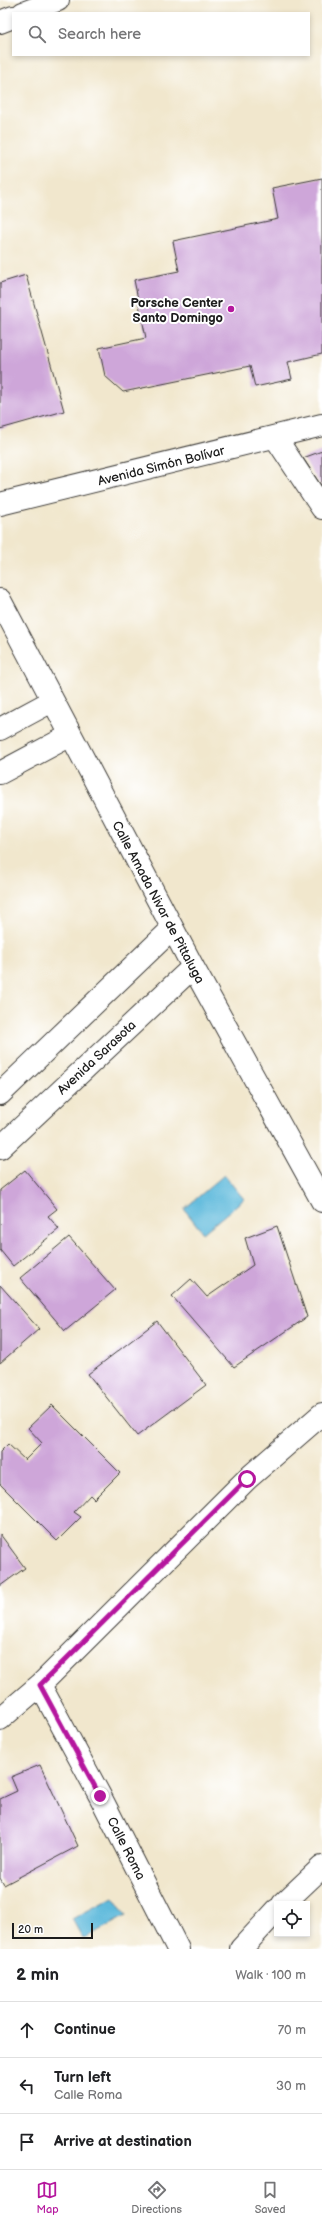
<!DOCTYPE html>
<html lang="en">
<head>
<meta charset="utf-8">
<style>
  :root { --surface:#fff; --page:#f2f2f2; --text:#202124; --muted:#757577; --line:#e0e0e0; --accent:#b5179e }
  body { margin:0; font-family:"Balsamiq Sans",sans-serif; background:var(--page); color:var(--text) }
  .controls { position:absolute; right:12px; bottom:12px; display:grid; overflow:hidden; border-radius:0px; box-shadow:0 2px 6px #0003 }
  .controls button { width:36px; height:36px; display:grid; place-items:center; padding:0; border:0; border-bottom:1px solid var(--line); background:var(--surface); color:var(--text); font:20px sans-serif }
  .scale { position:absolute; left:12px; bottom:10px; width:81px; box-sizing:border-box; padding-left:4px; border:2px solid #1c1c1c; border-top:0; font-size:11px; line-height:14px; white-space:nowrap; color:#1c1c1c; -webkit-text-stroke:3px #fff; paint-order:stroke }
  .stop { position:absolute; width:12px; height:12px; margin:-9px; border:3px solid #b5179e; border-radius:50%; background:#fff }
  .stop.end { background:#b5179e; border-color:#fff; box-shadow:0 1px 4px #0008 }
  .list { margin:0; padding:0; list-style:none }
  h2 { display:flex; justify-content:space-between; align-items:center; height:52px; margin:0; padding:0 16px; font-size:17px }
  h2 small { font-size:13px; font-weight:400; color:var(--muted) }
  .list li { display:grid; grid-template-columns:26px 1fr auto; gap:12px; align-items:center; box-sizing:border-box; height:56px; padding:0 16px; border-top:1px solid var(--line) }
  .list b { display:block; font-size:15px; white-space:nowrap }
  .list p { margin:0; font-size:13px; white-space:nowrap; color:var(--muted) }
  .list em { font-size:13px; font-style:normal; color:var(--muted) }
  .icon { flex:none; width:22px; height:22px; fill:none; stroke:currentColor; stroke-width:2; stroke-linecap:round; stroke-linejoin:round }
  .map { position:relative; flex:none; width:322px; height:1949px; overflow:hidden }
  .search { position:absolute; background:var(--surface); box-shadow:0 2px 6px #0003; left:12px; right:12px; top:12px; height:44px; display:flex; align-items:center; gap:10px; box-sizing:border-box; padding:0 14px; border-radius:0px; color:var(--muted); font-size:15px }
  .sheet { height:220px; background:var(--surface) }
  nav { display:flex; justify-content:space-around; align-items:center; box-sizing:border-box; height:56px; border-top:1px solid var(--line); background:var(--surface); font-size:11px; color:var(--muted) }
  nav a { display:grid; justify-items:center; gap:2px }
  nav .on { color:var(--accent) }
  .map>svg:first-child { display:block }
  .water { fill:#5ebadc; stroke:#3d6b7c }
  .building { fill:#cea6d9 }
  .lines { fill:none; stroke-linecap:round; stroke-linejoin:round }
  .street-casing { stroke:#3c3a37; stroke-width:24 }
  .secondary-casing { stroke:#3c3a37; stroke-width:24 }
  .street { stroke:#fff; stroke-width:22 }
  .secondary { stroke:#fff; stroke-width:22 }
  .route { stroke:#b5179e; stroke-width:5 }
  .poi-dot { fill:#b5179e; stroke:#fff; stroke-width:1.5 }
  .labels { text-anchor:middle; stroke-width:4; stroke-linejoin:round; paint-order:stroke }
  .poi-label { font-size:13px; font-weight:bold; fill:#1c1c1c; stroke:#fff; text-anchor:end }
  .street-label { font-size:13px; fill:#1c1c1c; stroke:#fff }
</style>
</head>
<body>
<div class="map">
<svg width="322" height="1949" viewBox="0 0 322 1949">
  <rect width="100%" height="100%" fill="#fff"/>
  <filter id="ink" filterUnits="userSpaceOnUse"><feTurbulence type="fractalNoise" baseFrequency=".025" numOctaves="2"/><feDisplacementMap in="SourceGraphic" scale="8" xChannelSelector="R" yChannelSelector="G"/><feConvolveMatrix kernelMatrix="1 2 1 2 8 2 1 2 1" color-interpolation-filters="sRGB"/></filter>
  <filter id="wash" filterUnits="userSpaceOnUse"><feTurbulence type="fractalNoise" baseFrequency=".012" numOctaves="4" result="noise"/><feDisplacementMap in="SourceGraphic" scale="16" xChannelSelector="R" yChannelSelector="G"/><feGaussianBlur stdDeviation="0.9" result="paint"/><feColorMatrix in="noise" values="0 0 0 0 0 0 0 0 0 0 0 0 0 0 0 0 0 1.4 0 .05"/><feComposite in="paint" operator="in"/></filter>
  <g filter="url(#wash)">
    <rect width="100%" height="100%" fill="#f1e7cd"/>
    <path class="water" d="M224,1175l20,24 -41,34 -19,-24z
      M113,1897l13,19 -43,23 -11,-20z"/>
    <g id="blocks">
      <path class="building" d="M322,178v176l-34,8 4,17 -37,8 -5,-21 -127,26 -18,-16 -6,-28 47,-10 -12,-58 45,-9 -6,-30 105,-22 -6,-31z
        M26,275l38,136 -64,18v-146z
        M322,451v36l-19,-29z
        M25,1170l32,39 -9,7 11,13 -46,37 -13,-16v-60z
        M277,1226l30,91 -73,50 -62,-71 19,-17 16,18 46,-32 -8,-27z
        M69,1237l46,53 -50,41 -45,-53z
        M0,1285l39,44 -39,34z
        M157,1321l49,64 -69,51 -49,-62z
        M52,1405l68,68 -26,26 -4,-4 -16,17 7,5 -24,24 -57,-57v-32l8,-8 17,16 17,-17 -14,-15z
        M0,1534l25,34 -25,18z
        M40,1765l38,81 -74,39 -4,-7v-79l17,-8 -6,-14z"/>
    </g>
  </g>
  <g filter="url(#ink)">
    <use href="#blocks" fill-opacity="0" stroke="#3c3a37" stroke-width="1"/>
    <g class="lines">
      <g class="street-casing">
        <path id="street" d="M275,437l47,71
          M0,600l193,367 129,234
          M0,729l52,-28
          M0,773l71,-38
          M0,1094l172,-165
          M0,1148l193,-181
          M40,1685l60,111 78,153
          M0,1719l40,-34 207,-206 75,-65
          M283,1904l39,-37
          M241,1949l36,-39"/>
      </g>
      <g class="secondary-casing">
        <path id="secondary" d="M23,13l35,-13
          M0,22l13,-5
          M0,504l322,-79"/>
      </g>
      <use href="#street" class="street"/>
      <use href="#secondary" class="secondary"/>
    </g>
  </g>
  <g class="lines" filter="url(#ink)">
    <path class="route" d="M100,1796l-60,-111 207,-206"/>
  </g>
  <circle class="poi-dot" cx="231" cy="309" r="4"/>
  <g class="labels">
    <g class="poi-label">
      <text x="223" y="307">Porsche Center<tspan x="223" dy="15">Santo Domingo</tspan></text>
    </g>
    <g class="street-label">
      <text transform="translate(161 465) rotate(-14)" y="5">Avenida Simón Bolívar</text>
      <text transform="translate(159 902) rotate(62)" y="5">Calle Amada Nivar de Pittaluga</text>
      <text transform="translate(96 1057) rotate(-43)" y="5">Avenida Sarasota</text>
      <text transform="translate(127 1848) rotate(63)" y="5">Calle Roma</text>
    </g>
  </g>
</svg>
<div class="controls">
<button><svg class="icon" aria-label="locate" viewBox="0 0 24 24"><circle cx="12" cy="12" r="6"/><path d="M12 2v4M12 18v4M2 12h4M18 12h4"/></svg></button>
</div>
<div class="scale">20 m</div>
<div class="stop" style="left:247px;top:1479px"></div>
<div class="stop end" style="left:100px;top:1796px"></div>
<div class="search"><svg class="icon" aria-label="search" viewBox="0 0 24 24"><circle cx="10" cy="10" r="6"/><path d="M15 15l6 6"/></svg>Search here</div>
</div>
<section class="sheet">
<h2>2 min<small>Walk · 100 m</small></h2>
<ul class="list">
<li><svg class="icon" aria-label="ahead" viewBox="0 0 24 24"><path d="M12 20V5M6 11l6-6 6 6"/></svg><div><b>Continue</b></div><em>70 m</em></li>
<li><svg class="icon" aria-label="left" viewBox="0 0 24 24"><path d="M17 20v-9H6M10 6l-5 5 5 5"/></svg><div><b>Turn left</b><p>Calle Roma</p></div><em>30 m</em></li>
<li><svg class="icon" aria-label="arrive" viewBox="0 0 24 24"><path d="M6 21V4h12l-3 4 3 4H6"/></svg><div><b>Arrive at destination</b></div></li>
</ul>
</section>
<nav>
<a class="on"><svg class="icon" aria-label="map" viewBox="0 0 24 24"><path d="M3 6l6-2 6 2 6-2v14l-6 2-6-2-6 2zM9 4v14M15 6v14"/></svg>Map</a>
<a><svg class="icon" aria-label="directions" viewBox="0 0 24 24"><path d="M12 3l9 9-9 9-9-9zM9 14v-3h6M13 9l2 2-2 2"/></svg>Directions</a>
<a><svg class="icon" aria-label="saved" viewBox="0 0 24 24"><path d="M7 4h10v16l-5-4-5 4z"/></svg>Saved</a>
</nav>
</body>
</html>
